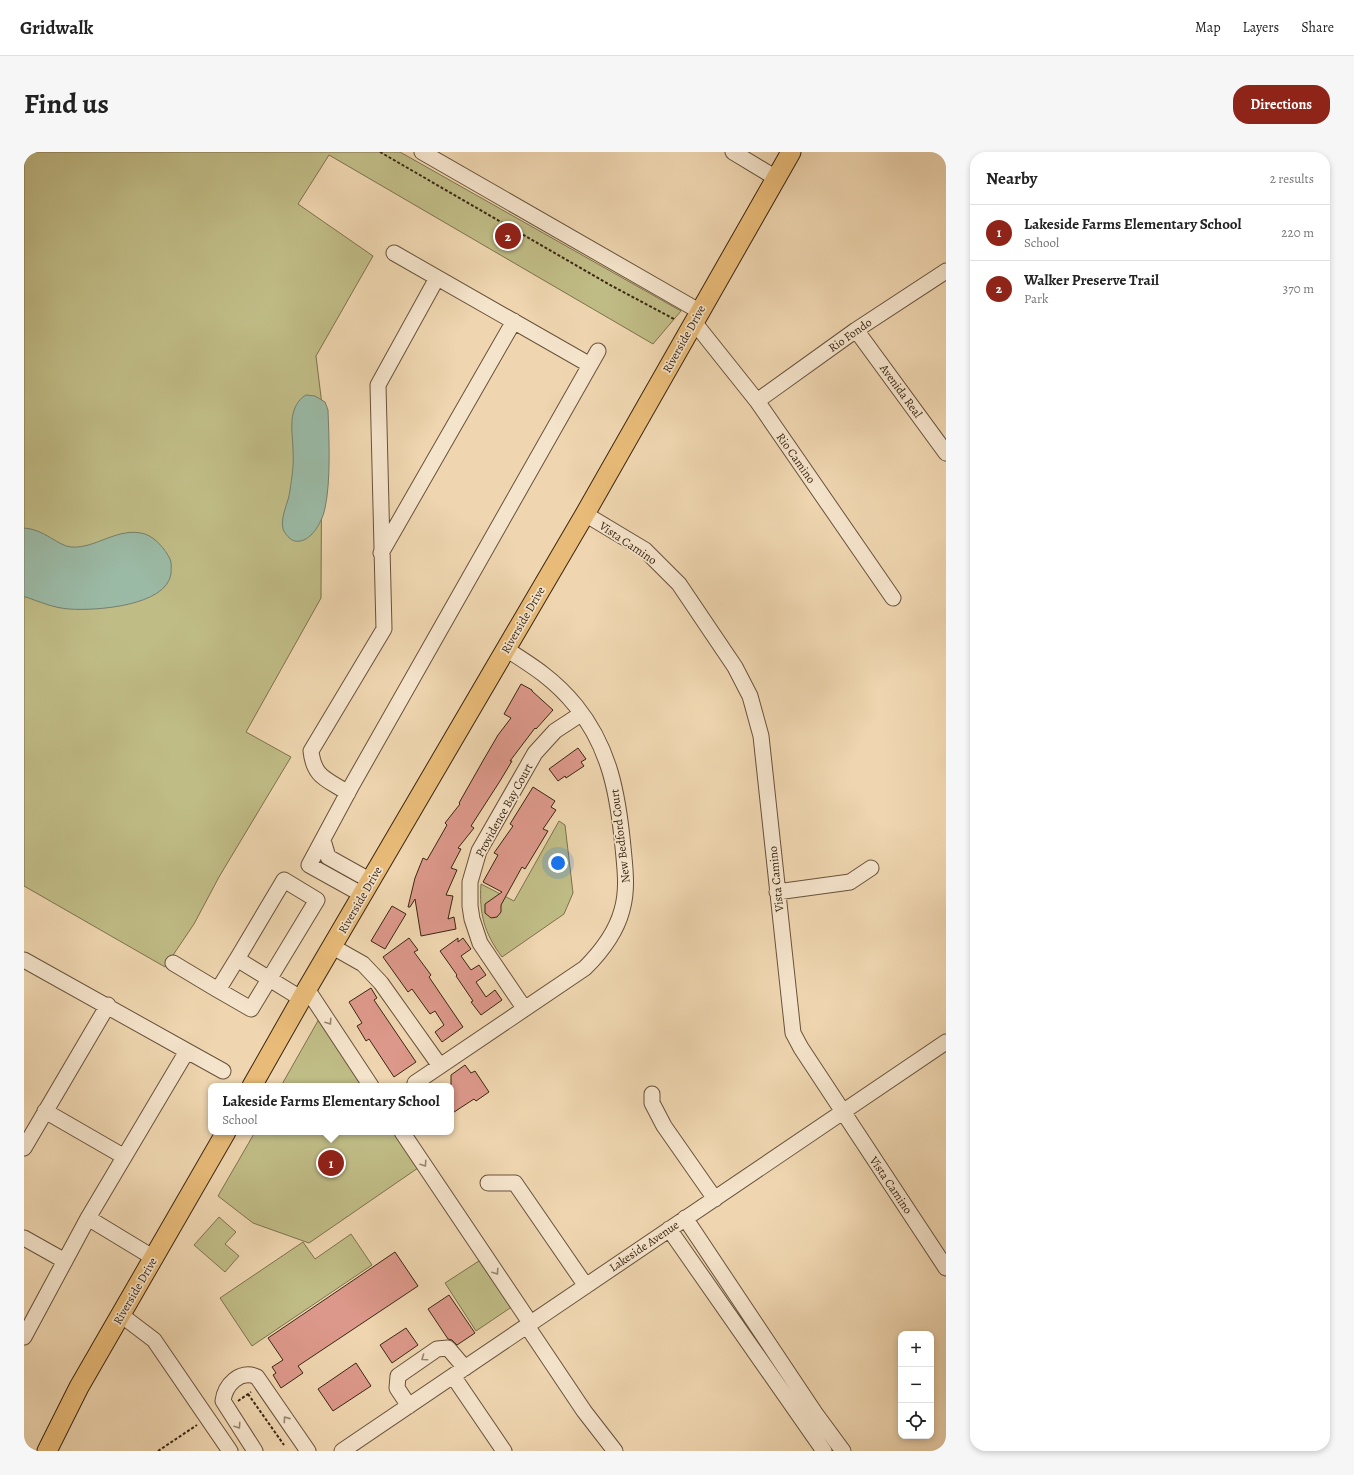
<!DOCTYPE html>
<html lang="en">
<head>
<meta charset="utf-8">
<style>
  :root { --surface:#fff; --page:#f6f6f6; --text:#222; --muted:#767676; --line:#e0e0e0; --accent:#8f2418 }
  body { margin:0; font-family:Alegreya,serif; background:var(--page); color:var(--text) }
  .controls { position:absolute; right:12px; bottom:12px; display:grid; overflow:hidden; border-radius:8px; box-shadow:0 2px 6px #0003 }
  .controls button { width:36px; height:36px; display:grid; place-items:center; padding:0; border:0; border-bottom:1px solid var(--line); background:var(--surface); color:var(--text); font:20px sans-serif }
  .you { position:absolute; left:534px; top:711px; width:14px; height:14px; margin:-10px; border:3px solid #fff; border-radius:50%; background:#1a73e8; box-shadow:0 0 0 6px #1a73e833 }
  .badge { display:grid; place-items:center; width:26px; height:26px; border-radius:50%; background:var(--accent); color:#fff; font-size:13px; font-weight:700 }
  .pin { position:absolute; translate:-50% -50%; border:2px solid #fff; box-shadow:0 1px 4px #0006 }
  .popup { position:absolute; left:184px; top:931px; width:246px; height:52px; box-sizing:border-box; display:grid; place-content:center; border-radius:8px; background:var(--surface); filter:drop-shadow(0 1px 3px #0005); font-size:13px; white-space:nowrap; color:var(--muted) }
  .popup b { font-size:15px; color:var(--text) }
  .popup::after { content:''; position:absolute; left:50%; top:100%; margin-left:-8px; border:8px solid transparent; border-top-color:var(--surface) }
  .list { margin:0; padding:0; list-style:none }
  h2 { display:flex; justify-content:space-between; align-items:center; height:52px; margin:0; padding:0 16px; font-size:17px }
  h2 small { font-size:13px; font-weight:400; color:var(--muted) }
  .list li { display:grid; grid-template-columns:26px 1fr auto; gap:12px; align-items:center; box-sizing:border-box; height:56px; padding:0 16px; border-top:1px solid var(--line) }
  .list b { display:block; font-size:15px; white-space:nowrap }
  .list p { margin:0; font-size:13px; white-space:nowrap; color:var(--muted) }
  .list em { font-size:13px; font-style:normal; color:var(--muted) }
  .icon { flex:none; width:22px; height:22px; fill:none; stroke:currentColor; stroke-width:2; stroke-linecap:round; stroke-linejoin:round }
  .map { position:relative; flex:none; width:922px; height:1299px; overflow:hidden; border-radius:16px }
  header { display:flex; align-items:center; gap:24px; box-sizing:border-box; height:56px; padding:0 20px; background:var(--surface); border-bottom:1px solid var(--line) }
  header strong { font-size:19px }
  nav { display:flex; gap:22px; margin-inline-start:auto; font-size:14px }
  .intro { display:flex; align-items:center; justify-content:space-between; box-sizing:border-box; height:96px; padding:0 24px }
  h1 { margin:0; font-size:28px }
  .button { padding:10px 18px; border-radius:16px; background:var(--accent); color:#fff; font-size:14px; font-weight:700 }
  main { display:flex; gap:24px; padding:0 24px }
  aside { flex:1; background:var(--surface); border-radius:16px; box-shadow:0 2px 6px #0003 }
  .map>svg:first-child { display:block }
  .green { fill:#c0bc86; stroke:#7e714c }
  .water { fill:#9bbaa6; stroke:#757f6b }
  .building { fill:#dc988a; stroke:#3b2612 }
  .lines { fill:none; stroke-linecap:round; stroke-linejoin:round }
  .minor-casing { stroke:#68523a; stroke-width:17 }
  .major-casing { stroke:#3b2612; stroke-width:21 }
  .path { stroke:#3b2612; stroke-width:2; stroke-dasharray:3 2; stroke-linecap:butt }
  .minor { stroke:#f5e4cc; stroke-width:15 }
  .major { stroke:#e8bb78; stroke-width:19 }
  .oneway { stroke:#98856f }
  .labels { text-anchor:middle; stroke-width:3.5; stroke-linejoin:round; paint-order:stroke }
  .street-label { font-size:12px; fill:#3b2612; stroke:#f5e4cc }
</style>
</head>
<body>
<header>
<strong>Gridwalk</strong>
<nav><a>Map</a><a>Layers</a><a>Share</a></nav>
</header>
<div class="intro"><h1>Find us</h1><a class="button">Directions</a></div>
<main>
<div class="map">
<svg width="922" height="1299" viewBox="0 0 922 1299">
  <rect width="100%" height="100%" fill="#efd6b0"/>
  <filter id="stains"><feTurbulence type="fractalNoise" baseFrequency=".005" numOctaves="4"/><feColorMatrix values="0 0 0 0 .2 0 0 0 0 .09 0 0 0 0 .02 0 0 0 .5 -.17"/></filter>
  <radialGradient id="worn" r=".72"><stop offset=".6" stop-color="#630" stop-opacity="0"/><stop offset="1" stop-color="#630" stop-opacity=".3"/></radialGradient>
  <path class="green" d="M0,0h376l281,159 -28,33 -324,-189 -31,49 75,52 -57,100 6,49 -1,193 -75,134 45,25 -72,120 -25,47 -29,43 -141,-81z
    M535,669l6,4 8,68 -9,21 -62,43c-18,-24 -23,-44 -21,-73l33,17z
    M295,867l45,67h-83z
    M231,980h139l24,36 -109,75 -56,-20 -35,-27z
    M195,1065l17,15 -11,12 14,12 -14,16 -31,-27z
    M327,1082l21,31 -120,81 -32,-48 83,-56 12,17z
    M461,1105l31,47 -40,27 -31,-48z"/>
  <path class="water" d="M282,243l9,1 10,6 3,8c1,27 3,71 -3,98 -2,12 -14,36 -30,33 -5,-1 -10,-7 -12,-12 -3,-13 6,-27 7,-39 2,-13 4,-26 3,-39 0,-10 -2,-21 -1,-31 1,-10 5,-20 14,-25z
    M0,376c20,1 34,18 47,19 25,2 47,-21 74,-13 11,4 20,15 25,25 2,5 1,9 1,15 -5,32 -75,37 -102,35 -15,-1 -29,-7 -43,-12h-2z"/>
  <path class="building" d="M497,532l11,6v1l21,19 -17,19 -1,-1 -25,33h2l-12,20 -29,45 3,2 -16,20 3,1 -10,19 6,2 -11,25 7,1 -5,23 6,-2 2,12 -35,7 -6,-37 -5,8h-2l7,-29 8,-20 4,2 20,-35 -2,-2 15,-19 -1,-1 25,-44 14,-24 13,-17 -7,-4z
    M554,596l8,11 -5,3 3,4 -18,12 -1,-2 -7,5 -9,-12z
    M509,635l22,14 -4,6 5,3 -13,19 5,2 -23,38 -3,-2 -21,38v7l-4,5 -6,1 -6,-5v-9l17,-12 -19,-10 15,-27 -4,-2 19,-27 -3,-2z
    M368,754l14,8 -21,35 -14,-8z
    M385,786l9,12 -4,2 17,23 -2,2 34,50 -21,15 -7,-10 9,-7 -9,-14 -5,3 -18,-25 -4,3 -25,-35z
    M434,786v4l5,-4 8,11 -10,7 10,14 8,-5 7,10 -10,7 10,15 9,-7 7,10 -21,15 -10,-13 2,-1 -17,-25 1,-1 -17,-24z
    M347,836l6,10 -3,2 42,62 -22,15 -25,-38 -3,2 -9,-15 5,-3 -13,-21z
    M441,913l6,8 4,-2 14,21 -13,9 -2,-2 -23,15v-39z
    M371,1100l23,34 -120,80 5,7 -22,15 -8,-13 3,-2 -4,-6 11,-7 -15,-22z
    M425,1143l26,38 -18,12 -5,-5 -4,-1 -20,-30z
    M382,1176l12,17 -26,18 -12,-18z
    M332,1211l15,23 -38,25 -15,-22z"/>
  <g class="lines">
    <g class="minor-casing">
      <path id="minor" d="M398,0l277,159
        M709,0l43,26
        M370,101l196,112
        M670,170l63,79 136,197
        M832,178l90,123
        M733,249l99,-71 90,-59
        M561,362l60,36 34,34 56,83 15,29 11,40 32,297 8,15 145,220
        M357,401l133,-232
        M324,641c-21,-14 -34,-15 -37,-42l73,-122 -6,-244 59,-107
        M299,688l5,17 43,24
        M753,740l73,-10 21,-14
        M339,743l-54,-30 43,-80 246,-434
        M309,795l30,17 18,19 59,83
        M0,808l163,91 -99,167 -64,119
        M149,811l45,27 19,-31 65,40
        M283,837l64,97
        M194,838l33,19 66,-109 -33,-20 -47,79
        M500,856l-44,-65 -8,-24 -2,-13v-24l9,-31 56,-98 20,-22 26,-17
        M163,899l36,20
        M391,931l170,-115c17,-17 31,-35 37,-58 6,-21 3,-41 1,-63 -5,-52 -13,-99 -47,-141 -21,-26 -43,-40 -70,-57
        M628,942v9l12,23 51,73
        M21,959l78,45
        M378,980l129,192
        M0,996l84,-143
        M464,1031h27l71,103
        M64,1066l66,40
        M661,1066l130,195 28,38
        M645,1077l155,222
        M0,1086l41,23
        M97,1163l33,25 76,111
        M503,1174l57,85 31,40
        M429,1224l51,75
        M385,1254l-12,-18 1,-12 39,-27 11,-1 17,20
        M231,1299l-32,-50c2,-16 17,-32 34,-24l51,74
        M318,1299l604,-409"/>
    </g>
    <g class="major-casing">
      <path id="major" d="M228,934l55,-97 278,-475 206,-362
        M23,1299l32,-64 147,-255"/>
    </g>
    <path class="path" d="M356,0l232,134 62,33
      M224,1242l36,51
      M214,1249l13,-9
      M134,1299l39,-26"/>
    <use href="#minor" class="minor"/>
    <use href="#major" class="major"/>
  </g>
  <defs><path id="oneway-chevron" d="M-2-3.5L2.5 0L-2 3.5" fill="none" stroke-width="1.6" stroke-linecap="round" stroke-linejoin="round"/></defs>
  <g class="oneway">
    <use href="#oneway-chevron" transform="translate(305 870) rotate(56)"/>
    <use href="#oneway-chevron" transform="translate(400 1012) rotate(56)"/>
    <use href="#oneway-chevron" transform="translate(472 1120) rotate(56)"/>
    <use href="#oneway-chevron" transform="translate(400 1206) rotate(145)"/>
    <use href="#oneway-chevron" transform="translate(262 1267) rotate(-125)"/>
    <use href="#oneway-chevron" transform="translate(214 1274) rotate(56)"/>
  </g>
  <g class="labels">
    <g class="street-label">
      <text transform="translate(826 183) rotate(-35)" y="4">Rio Fondo</text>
      <text transform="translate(660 187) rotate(-61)" y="4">Riverside Drive</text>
      <text transform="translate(877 239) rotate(54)" y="4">Avenida Real</text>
      <text transform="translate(772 306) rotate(55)" y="4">Rio Camino</text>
      <text transform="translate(604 391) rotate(34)" y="4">Vista Camino</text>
      <text transform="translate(499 468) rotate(-60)" y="4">Riverside Drive</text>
      <text transform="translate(480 658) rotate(-61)" y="4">Providence Bay Court</text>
      <text transform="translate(596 684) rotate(-97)" y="4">New Bedford Court</text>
      <text transform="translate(752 727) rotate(-96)" y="4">Vista Camino</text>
      <text transform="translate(336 748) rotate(-60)" y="4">Riverside Drive</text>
      <text transform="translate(867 1033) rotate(56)" y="4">Vista Camino</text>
      <text transform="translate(620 1094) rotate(-34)" y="4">Lakeside Avenue</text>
      <text transform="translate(111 1139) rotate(-60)" y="4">Riverside Drive</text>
    </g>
  </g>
  <rect width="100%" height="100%" filter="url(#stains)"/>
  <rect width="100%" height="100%" fill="url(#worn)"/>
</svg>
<div class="controls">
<button>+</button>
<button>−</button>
<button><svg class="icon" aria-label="locate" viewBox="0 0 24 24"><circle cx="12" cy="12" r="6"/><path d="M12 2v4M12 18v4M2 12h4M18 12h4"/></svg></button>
</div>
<div class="you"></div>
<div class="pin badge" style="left:307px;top:1011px">1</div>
<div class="popup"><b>Lakeside Farms Elementary School</b>School</div>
<div class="pin badge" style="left:484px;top:84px">2</div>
</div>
<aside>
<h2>Nearby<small>2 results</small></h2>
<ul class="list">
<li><span class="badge">1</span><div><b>Lakeside Farms Elementary School</b><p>School</p></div><em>220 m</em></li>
<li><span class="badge">2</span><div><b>Walker Preserve Trail</b><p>Park</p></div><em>370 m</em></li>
</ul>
</aside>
</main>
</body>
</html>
